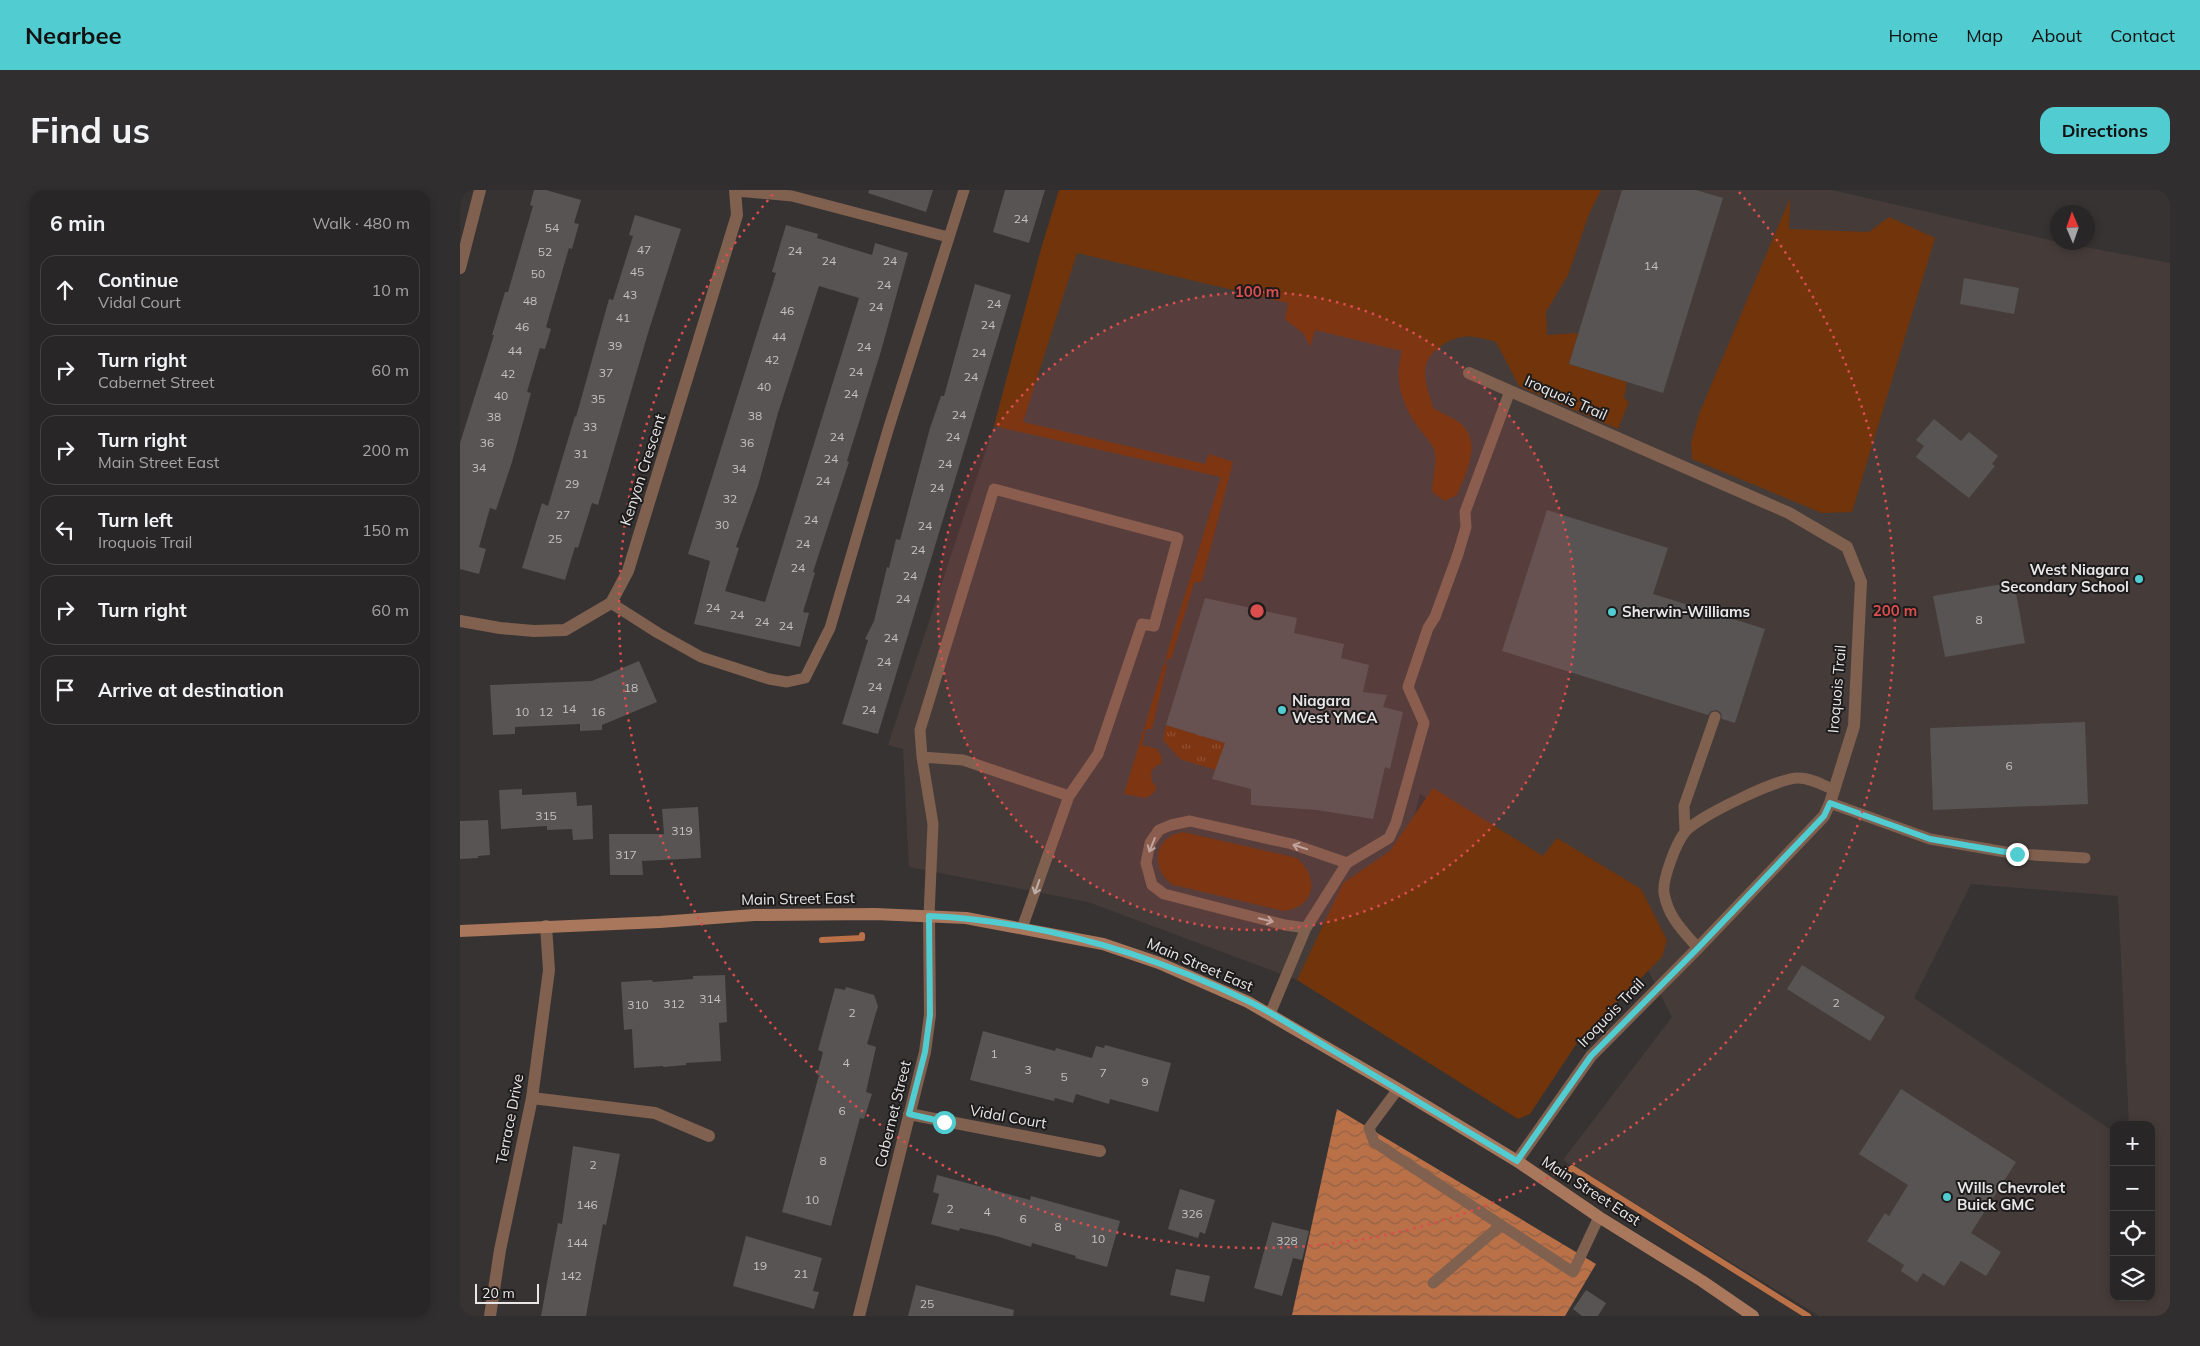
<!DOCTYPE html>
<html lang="en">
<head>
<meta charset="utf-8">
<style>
  :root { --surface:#282626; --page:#302e2e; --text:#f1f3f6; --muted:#a5a5a7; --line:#444343; --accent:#51ccd1 }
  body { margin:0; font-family:Mulish,sans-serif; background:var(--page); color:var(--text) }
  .controls { position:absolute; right:15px; bottom:15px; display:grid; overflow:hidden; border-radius:10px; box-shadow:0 2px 8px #0003 }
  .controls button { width:45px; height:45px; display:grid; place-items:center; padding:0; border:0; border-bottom:1px solid var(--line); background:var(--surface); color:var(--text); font:25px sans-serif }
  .compass { position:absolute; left:1590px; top:15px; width:45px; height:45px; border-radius:50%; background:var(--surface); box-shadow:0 2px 8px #0003; rotate:358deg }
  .scale { position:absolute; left:15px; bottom:12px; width:64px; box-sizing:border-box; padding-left:5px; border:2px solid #e8e6e6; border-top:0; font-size:14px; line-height:18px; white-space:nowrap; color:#e8e6e6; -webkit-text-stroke:4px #1d1b1b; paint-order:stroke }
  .stop { position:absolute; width:15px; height:15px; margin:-11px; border:4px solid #51ccd1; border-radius:50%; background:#fff }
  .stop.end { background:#51ccd1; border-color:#fff; box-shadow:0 1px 5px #0008 }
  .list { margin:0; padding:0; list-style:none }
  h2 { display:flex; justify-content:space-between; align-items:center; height:65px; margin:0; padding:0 20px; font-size:21px }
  h2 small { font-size:16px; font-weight:400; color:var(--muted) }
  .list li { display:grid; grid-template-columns:32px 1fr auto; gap:15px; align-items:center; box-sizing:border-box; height:70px; margin:0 10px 10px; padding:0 10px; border:1px solid var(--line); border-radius:15px }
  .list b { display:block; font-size:19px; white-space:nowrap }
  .list p { margin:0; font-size:16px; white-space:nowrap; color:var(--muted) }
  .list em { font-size:16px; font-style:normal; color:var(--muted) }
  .icon { flex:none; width:28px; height:28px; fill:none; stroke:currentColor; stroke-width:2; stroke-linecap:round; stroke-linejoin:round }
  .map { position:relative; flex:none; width:1710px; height:1126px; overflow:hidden; border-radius:15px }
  header { display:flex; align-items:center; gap:30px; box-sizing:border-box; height:70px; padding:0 25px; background:var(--accent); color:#111 }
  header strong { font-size:24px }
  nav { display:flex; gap:28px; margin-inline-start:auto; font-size:18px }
  .intro { display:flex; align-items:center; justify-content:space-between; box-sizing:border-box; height:120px; padding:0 30px }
  h1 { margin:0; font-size:35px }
  .button { padding:12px 22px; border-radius:15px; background:var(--accent); color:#111; font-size:18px; font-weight:700 }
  main { display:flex; gap:30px; padding:0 30px }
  aside { flex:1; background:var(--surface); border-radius:15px; box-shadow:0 2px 8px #0003 }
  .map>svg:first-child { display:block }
  .built { fill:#453c39; fill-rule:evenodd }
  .grass { fill:#71340b }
  .park { fill:url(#park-tufts) }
  .water { fill:url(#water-waves) }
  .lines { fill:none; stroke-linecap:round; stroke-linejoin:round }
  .stream { stroke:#bb7148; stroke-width:6 }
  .building { fill:#575453; fill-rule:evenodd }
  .service { stroke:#80604f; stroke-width:11 }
  .minor { stroke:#80604f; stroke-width:12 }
  .secondary { stroke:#a9775c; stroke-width:12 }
  .oneway { stroke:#beb0aa }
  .route { stroke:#51ccd1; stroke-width:6 }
  .ring { fill:none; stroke:#da4e4e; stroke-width:2.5; stroke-dasharray:2.5 5 }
  .poi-dot { fill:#51ccd1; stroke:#1d1b1b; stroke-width:2 }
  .labels { text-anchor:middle; stroke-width:4; stroke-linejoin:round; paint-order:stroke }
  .number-label { font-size:12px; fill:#c4c2c1 }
  .street-label { font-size:15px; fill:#e8e6e6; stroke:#1d1b1b }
  .poi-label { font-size:15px; font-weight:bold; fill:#e8e6e6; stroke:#1d1b1b; text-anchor:start }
  .centre { fill:#da4e4e; stroke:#1d1b1b; stroke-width:2.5 }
  .ring-label { font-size:15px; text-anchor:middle; font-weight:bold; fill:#da4e4e; stroke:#1d1b1b; stroke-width:4; stroke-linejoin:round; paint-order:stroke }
</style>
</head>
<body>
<header>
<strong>Nearbee</strong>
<nav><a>Home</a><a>Map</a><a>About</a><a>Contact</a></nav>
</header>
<div class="intro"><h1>Find us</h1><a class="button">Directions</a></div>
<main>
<aside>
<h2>6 min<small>Walk · 480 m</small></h2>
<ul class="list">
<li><svg class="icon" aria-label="ahead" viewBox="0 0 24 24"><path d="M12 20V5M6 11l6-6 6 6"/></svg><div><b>Continue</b><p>Vidal Court</p></div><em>10 m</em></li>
<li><svg class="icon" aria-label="right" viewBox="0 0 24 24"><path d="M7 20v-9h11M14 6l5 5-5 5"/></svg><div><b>Turn right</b><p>Cabernet Street</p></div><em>60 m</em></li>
<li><svg class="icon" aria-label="right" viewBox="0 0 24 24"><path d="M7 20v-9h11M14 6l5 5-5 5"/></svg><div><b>Turn right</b><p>Main Street East</p></div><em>200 m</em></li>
<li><svg class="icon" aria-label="left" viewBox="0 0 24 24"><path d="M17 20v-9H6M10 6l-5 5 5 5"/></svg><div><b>Turn left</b><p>Iroquois Trail</p></div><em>150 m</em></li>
<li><svg class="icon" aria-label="right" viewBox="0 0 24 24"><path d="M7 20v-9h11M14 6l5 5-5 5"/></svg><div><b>Turn right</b></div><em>60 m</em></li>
<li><svg class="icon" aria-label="arrive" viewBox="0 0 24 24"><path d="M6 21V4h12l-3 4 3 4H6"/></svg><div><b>Arrive at destination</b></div></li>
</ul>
</aside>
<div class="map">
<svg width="1710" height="1126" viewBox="0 0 1710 1126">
  <defs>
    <pattern id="park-tufts" width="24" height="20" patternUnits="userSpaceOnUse" patternTransform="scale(1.25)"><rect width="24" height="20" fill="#71340b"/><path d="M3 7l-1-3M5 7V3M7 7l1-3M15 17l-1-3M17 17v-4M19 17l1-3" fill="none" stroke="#85512f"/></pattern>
    <pattern id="water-waves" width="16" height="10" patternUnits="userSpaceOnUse" patternTransform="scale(1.25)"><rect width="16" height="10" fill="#bb7148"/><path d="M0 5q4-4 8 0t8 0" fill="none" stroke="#926247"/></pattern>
  </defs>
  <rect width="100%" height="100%" fill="#363332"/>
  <path class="built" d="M988,0h384l226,52 112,21v1053h-351l-256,-156 109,-143 -47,-91 -205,-132 -53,212 -279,-104 -179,-35 -6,-118 -15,-4 106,-319 47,-177zM1511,694l147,12 11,229h22v172h-37v-165l-200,-134z"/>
  <path class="grass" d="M599,0h542l-12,24 -21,61 -22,37 1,23 31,-2 -9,31 58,18 -3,16 5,4 -11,27 -99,-43 -23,-44c-26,-7 -38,-10 -60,8 -6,5 -11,13 -11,20 -1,12 5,26 8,38 7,4 16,8 24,13 27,18 10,50 0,74l-12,6 -13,-9c0,-13 6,-30 2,-43 -3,-7 -11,-15 -16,-22 -17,-24 -24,-48 -16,-76l-87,-21 -5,17 -6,-13 -19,-15 3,-16 -211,-50 -54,169 182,42 4,-10 24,8 -31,119 -8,2 -23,76 -4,-1 -2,6 2,1 -15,64h-6l-4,16 15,4 5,9 -1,6 -5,2 -5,6 1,10 4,4 -1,6 -9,6 -22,-4 97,-317 -227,-51 47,-177z
    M1330,8l-1,31 80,3 20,-15 46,21 -83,274 -30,1 -130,-54 -1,-16 8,-29z
    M973,598l110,68 14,-18 84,51 26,51 -5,17 -83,83 -49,74 -12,5 -221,-139 46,-97 47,-32z
    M723,642l114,26c23,20 18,49 -13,53l-110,-26c-17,-9 -23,-34 -6,-47 4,-3 10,-5 15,-6z"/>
  <path class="park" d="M706,535l59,18 -9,27 -36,-11 -17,-19z"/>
  <path class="water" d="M877,919l259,155 -31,52 -273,-1z"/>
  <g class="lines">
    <path class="stream" d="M362,750l40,-2v-3
      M1109,981l3,-3 236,148"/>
  </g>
  <path class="building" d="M74,0h12l35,10 -7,23 5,1 -7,25 -3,-1 -23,79 5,2 -6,20 -5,-1 -13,44 4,1 -19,69 -16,48 -6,-2 -11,39 7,2 -7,25 -19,-5v-126l34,-108h-2l13,-43h3l25,-86 -3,-1z
    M409,0h64l-7,22 -58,-19z
    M545,0h40l-16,53 -36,-11z
    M1162,0h74l27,8 -60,195 -94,-29z
    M175,25l46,14 -33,104 -50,172 -6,-2 -14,45 -3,-1 -10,33 -43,-12 20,-65 6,3 27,-90 1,1 33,-118 4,1 20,-64 -4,-1z
    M326,35l32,9 -1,4 55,17 3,-12 33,10 -27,98 -34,110 2,1 -36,110 2,1 -12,39 6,1 -9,34 -106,-23 16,-63 -22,-7 88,-281 -4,-1zM359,96l40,12 -94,304 -40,-11 14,-43 -3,-1 22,-61 20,-73z
    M1504,88l55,10 -5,26 -54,-10z
    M515,94l36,11 -133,439 -36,-10 26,-84 -3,-1 9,-18 13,-54 2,1 7,-29 4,1 30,-112 11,-32h3z
    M1474,229l27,22 8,-9 29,24 -6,8 3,2 -26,32 -53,-41 8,-11 -8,-6z
    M1087,320l121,38 -15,46 112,35 -30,94 -13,-4 -1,-6 -4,-3 -6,1 -3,4 -206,-64z
    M1554,392l11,61 -80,14 -12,-61z
    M745,408l92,20 -3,15 50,11 -3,14 28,7 -6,27 24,3 -4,12 20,5 -13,57 -5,-2 -12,52 -56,-9 -66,-5v-16l-39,-10 13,-36 -59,-18z
    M179,471l18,41 -55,23v5l-22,1v-7l-65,3v7l-22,1 -3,-50 102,-4z
    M1625,532l3,82 -155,6 -3,-82z
    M62,599v6l54,-3 1,14 15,-1 1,34 -20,1 -1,-11 -25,1v-4l-46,3 -2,-39z
    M238,617l3,51 -59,3 1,14h-33l-1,-41h55l-2,-25z
    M28,630l2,35 -12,1v2l-18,1v-38z
    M1342,775l83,52 -15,24 -83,-52z
    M265,785l2,47 -8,1 2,38 -35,2v2l-23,2v-1l-29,2 -2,-39 -8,1 -3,-48 31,-2 1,2 40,-3v-3z
    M386,797l28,8 4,11 -11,38 9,3 -10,45 6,2 -8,25 -4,-1 -29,108 -49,-14 37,-137h-2l6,-23 -5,-2 17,-62 10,2z
    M523,841l72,20 1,-3 36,10 4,-12 8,2 1,-3 66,18 -13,49 -48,-13 -1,5 -33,-10 -3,9 -18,-5 -1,3 -84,-21z
    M1441,899l115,73 -45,71 30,19 -15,24 -25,-15 -17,25 -21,-13 -6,9 -16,-11 3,-6 -37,-24 18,-28 4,3 19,-31 -49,-31z
    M113,956l47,8 -6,31 -8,40 -3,-1 -17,92h-45l17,-93 4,1z
    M477,985l93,25 1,-4 89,25 -13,46 -32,-9 1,-2 -44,-13 -1,4 -35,-11 -36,-8 -1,3 -28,-7 8,-30 -6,-2z
    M720,999l35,11 -10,34 -5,-2 -2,6 -30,-9z
    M812,1032l37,9 -7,29 -9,-2 -11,38 -28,-8z
    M286,1046l76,22 -9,33 6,1 -5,17 -81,-23z
    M716,1079l34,7 -6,26 -34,-7z
    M456,1095l98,25 -1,6h-105z
    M1126,1100l20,13 -8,13h-16l-9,-7z"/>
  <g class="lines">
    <path class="service" d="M276,1l56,5 156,41
      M151,413l47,30 43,24 68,22 18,3 18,-4 25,-50 58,-198 76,-240
      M462,567l-2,-27 74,-241 184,49 -24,88 -12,-2 -44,130 -29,42
      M1370,613l100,36 87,15 68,4
      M1225,642l-1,-26 31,-89
      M469,726l4,-92 -11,-67 41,3 106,36 -47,132
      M846,738l-21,-3 -121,-31 -12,-9 -6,-22 4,-20 9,-13 12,-5 19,-4 102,23 55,19
      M1238,758c-15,-17 -30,-31 -34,-55 -2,-13 12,-50 21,-61 12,-15 93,-54 113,-54 13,0 25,7 36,12
      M810,824l36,-86 41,-65 42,-25 7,-15 28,-100 -16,-36 20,-59 7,-11 23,-63 8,-27 -1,-15 45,-121
      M938,899l-29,39 5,14 199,130 26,-55
      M973,1093l68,-58"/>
    <path class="minor" d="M0,78l20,-78
      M1009,183l320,140 58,34 14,35 -7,144 -24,77 -6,13 -126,132 -107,108 -74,105
      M0,431l40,7 34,3 31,-1 46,-27 17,-32 109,-356 -2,-25
      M72,908l123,15 54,23
      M449,924l191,37
      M30,1126l10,-66 32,-152 17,-128 -3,-44
      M399,1126l66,-264 5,-37 -1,-99"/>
    <path class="secondary" d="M0,741l200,-9 94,-7 121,-1 91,4 137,26 56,19 89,39 150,87 119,72 82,56 103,64 51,35"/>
  </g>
  <defs><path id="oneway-shaft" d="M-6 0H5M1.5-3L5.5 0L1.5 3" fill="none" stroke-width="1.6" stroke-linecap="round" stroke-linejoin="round" transform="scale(1.25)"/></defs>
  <g class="oneway">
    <use href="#oneway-shaft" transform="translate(692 655) rotate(112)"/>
    <use href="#oneway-shaft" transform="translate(840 657) rotate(-162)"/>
    <use href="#oneway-shaft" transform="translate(577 697) rotate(109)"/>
    <use href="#oneway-shaft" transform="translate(806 730) rotate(14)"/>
  </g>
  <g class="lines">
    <path class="route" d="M484,932l-35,-8 16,-62 5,-37 -1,-99c110,5 219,37 319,85 29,14 57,33 84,49 62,37 124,74 185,111l74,-105 107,-108 126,-132 6,-13 100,36 87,15"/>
  </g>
  <circle cx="797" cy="421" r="319" fill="#da4e4e" fill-opacity=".12"/>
  <g class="ring">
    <circle cx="797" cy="421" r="319"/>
    <path d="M1279 2A638 638 0 1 1 315 2"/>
  </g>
  <g class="poi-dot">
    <circle cx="1679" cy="389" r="5"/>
    <circle cx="1152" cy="422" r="5"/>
    <circle cx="822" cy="520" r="5"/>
    <circle cx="1487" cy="1007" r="5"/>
  </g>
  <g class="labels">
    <g class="number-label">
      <text x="561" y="33">24</text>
      <text x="92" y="42">54</text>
      <text x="184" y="64">47</text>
      <text x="335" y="65">24</text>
      <text x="85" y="66">52</text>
      <text x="369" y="75">24</text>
      <text x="430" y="75">24</text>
      <text x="1191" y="80">14</text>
      <text x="177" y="86">45</text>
      <text x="78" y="88">50</text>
      <text x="424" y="99">24</text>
      <text x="170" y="109">43</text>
      <text x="70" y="115">48</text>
      <text x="534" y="118">24</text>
      <text x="416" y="121">24</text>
      <text x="327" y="125">46</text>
      <text x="163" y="132">41</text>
      <text x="528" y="139">24</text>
      <text x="62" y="141">46</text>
      <text x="319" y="151">44</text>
      <text x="155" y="160">39</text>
      <text x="404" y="161">24</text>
      <text x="55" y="165">44</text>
      <text x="519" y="167">24</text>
      <text x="312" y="174">42</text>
      <text x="396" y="186">24</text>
      <text x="146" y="187">37</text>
      <text x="48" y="188">42</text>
      <text x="511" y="191">24</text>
      <text x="304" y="201">40</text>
      <text x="391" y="208">24</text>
      <text x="41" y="210">40</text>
      <text x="138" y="213">35</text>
      <text x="499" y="229">24</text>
      <text x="295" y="230">38</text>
      <text x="34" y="231">38</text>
      <text x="130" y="241">33</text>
      <text x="377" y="251">24</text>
      <text x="493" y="251">24</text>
      <text x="27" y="257">36</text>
      <text x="287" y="257">36</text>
      <text x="121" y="268">31</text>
      <text x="371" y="273">24</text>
      <text x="485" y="278">24</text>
      <text x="19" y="282">34</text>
      <text x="279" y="283">34</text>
      <text x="363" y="295">24</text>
      <text x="112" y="298">29</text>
      <text x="477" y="302">24</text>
      <text x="270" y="313">32</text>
      <text x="103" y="329">27</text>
      <text x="351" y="334">24</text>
      <text x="262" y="339">30</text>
      <text x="465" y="340">24</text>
      <text x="95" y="353">25</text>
      <text x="343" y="358">24</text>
      <text x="458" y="364">24</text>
      <text x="338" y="382">24</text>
      <text x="450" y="390">24</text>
      <text x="443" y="413">24</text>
      <text x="253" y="422">24</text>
      <text x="277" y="429">24</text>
      <text x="1519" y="434">8</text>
      <text x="302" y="436">24</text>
      <text x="326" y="440">24</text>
      <text x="431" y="452">24</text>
      <text x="424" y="476">24</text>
      <text x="415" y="501">24</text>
      <text x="171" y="502">18</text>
      <text x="109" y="523">14</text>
      <text x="409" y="524">24</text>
      <text x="62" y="526">10</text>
      <text x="86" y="526">12</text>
      <text x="138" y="526">16</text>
      <text x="1549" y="580">6</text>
      <text x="86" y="630">315</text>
      <text x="222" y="645">319</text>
      <text x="166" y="669">317</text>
      <text x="250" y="813">314</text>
      <text x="1376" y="817">2</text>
      <text x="214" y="818">312</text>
      <text x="178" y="819">310</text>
      <text x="392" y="827">2</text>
      <text x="534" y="868">1</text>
      <text x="386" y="877">4</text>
      <text x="568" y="884">3</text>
      <text x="643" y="887">7</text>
      <text x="604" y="891">5</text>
      <text x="685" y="896">9</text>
      <text x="382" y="925">6</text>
      <text x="363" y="975">8</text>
      <text x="133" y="979">2</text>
      <text x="352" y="1014">10</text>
      <text x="127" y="1019">146</text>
      <text x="490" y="1023">2</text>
      <text x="527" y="1026">4</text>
      <text x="732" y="1028">326</text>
      <text x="563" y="1033">6</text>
      <text x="598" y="1041">8</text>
      <text x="638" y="1053">10</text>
      <text x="827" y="1055">328</text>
      <text x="117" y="1057">144</text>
      <text x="300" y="1080">19</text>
      <text x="341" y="1088">21</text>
      <text x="111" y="1090">142</text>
      <text x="467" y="1118">25</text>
    </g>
    <g class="street-label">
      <text transform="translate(1106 208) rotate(24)" y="5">Iroquois Trail</text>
      <text transform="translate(183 280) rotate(-72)" y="5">Kenyon Crescent</text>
      <text transform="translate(1377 499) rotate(-85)" y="5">Iroquois Trail</text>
      <text transform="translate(338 709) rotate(-1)" y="5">Main Street East</text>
      <text transform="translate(740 775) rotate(23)" y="5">Main Street East</text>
      <text transform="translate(1151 823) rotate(-46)" y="5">Iroquois Trail</text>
      <text transform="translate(433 924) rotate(-76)" y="5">Cabernet Street</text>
      <text transform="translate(548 927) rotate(10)" y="5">Vidal Court</text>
      <text transform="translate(50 929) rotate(-79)" y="5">Terrace Drive</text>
      <text transform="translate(1131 1001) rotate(33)" y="5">Main Street East</text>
    </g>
    <g class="poi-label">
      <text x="1669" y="385" text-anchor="end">West Niagara<tspan x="1669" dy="17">Secondary School</tspan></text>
      <text x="1162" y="427">Sherwin-Williams</text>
      <text x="832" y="516">Niagara<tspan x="832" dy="17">West YMCA</tspan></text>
      <text x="1497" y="1003">Wills Chevrolet<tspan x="1497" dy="17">Buick GMC</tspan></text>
    </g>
  </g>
  <circle cx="797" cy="421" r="8" class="centre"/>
  <g class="ring-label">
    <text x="797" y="107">100 m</text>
    <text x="1435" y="426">200 m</text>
  </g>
</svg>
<div class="controls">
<button>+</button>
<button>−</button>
<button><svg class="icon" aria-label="locate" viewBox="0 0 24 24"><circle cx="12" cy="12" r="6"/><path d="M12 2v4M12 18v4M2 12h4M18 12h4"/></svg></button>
<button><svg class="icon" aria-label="layers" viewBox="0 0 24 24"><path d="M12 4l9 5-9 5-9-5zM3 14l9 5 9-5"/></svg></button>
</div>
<svg class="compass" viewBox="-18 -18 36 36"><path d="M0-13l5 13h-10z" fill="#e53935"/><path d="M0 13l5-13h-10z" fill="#a5a5a7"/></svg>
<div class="scale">20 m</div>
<div class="stop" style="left:484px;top:932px"></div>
<div class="stop end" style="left:1557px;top:664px"></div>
</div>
</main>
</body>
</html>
